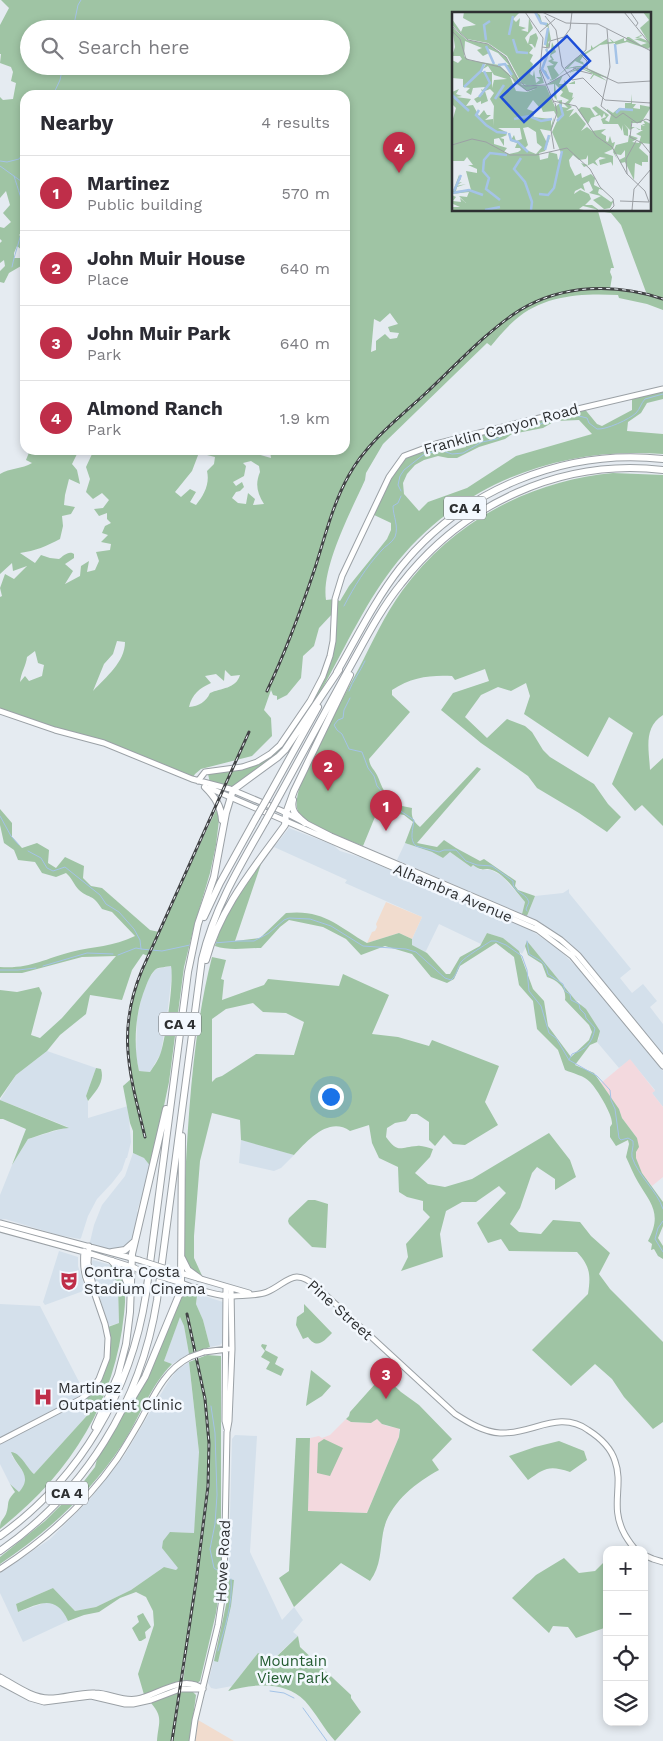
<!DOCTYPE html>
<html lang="en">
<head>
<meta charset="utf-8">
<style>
  :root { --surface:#fff; --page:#f2f2f3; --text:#2b2b33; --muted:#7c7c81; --line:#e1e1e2; --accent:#bf2e49 }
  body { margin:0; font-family:"Work Sans",sans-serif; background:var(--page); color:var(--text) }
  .controls { position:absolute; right:15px; bottom:15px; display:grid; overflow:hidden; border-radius:10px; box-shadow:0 2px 8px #0003 }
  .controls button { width:45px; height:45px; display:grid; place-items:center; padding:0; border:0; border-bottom:1px solid var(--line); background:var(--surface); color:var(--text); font:25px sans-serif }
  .you { position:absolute; left:330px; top:1096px; width:18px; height:18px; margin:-12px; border:4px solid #fff; border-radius:50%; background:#1a73e8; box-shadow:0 0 0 8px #1a73e833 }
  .badge { display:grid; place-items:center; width:32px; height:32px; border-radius:50%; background:var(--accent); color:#fff; font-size:16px; font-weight:700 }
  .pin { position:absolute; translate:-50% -41px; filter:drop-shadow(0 1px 2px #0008) }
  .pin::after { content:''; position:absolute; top:26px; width:18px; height:15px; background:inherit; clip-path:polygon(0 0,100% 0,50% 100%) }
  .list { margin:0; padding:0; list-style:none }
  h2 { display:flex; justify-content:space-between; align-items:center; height:65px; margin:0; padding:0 20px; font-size:21px }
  h2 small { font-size:16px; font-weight:400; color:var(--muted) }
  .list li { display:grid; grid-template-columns:32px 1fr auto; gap:15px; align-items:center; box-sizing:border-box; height:75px; padding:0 20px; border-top:1px solid var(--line) }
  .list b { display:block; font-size:19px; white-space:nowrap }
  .list p { margin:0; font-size:16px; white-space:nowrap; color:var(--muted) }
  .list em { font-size:16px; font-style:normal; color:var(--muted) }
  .icon { flex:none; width:28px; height:28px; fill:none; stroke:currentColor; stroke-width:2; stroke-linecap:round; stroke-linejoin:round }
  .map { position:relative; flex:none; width:663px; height:1741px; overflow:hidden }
  .search { position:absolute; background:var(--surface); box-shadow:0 2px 8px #0003; left:20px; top:20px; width:330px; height:55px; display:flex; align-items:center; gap:12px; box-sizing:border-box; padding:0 18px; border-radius:28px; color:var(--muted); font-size:19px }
  .panel { position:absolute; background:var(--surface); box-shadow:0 2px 8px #0003; left:20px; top:90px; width:330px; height:365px; border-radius:15px }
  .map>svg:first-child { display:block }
  .built { fill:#d4e0eb }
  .industrial { fill:#f1dcce }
  .education { fill:#f3d9de }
  .green { fill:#9fc4a4; fill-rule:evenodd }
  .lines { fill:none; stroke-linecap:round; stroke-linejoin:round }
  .stream { stroke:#a4c3e7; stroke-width:1 }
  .secondary-casing { stroke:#9ba1a6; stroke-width:7 }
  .highway-casing { stroke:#9ba1a6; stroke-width:8 }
  .secondary { stroke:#fff; stroke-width:5 }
  .highway { stroke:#fff; stroke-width:6 }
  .rail-casing { stroke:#424446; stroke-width:3 }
  .rail { stroke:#f3f8fe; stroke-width:1; stroke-dasharray:4; stroke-linecap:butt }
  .secondary-bridge-casing { stroke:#9ba1a6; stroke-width:7; stroke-linecap:butt }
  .highway-bridge-casing { stroke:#9ba1a6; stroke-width:8; stroke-linecap:butt }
  .secondary-bridge { stroke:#fff; stroke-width:5 }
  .highway-bridge { stroke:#fff; stroke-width:6 }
  .labels { text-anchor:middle; stroke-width:5; stroke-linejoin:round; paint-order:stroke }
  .shield { fill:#f3f8fe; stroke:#696c6f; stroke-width:1 }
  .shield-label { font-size:14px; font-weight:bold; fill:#2e3032 }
  .street-label { font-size:15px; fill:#2e3032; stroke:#f3f8fe }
  .poi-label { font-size:15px; fill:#2e3032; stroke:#f3f8fe; text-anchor:start }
  .park-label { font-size:15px; fill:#235b30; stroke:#f3f8fe }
  .inset-river { fill:none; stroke:#a4c3e7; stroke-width:2.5 }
  .inset-road { fill:none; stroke:#9ca0a5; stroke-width:1 }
  .view { fill:#1d4ed8; fill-opacity:0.15; stroke:#1d4ed8; stroke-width:2.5 }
  .inset-edge { fill:none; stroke:#2e3032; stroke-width:2.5 }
</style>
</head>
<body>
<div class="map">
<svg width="663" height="1741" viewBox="0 0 663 1741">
  <rect width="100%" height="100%" fill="#e5ebf1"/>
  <path class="built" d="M289,828l44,17 7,6 20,6 167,71 28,18 27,26 81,99v36l-11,-14 3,-3 -25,-30 -11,8 -22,-26 2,-4 -20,-37h-3l-48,-58 -6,11 -19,-16 -16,-5 -6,11 -42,-20 -14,29 -13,-8v-6l10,-22 -77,-34 2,-3 -73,-33z
    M405,843l27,9 11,6 7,-6 21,15 2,-2 7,5h11l11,6 23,26 -3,12 -125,-54z
    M569,889v4l62,76 -11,9 12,15 11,-9 14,17 -7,6 13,17v35l-91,-110 -46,-30 9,-23 28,-3z
    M171,966l1,7 -4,35 -7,45 -11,19 -11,-1 -3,-15 1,-37 5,-23 7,-18 7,-9z
    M47,1051l49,17 -10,28 2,5v17l40,-12 3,36 -4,16h-1l-4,12 -10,13 -15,16 -9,17 -7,22 -1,1 -22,-4 -53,-16 -5,1v-25l12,-30 16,-26 40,-12 -68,-27 16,-25z
    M241,1140l17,4 36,11 -13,13 -7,3 -35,-8z
    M133,1153l11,5 7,9 -14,44 4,7 -7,23 -17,11 -28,-6 5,-21 8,-20 23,-29z
    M59,1251l19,6v9l8,24 -41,15 -2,-3z
    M93,1260l18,5 -1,3 8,18 1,37 -10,3 -14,-43 -3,-21z
    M198,1294l25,8 -1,41 -2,2 -10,2 -7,-27 -7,-16z
    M0,1304l40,2 53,103 -59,65 -20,-22 -2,4 13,19 1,4 -1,6 -6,7 -9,-8 -10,-20z
    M180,1316l4,10 5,28 -17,10 -8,-3z
    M189,1362l10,90 -2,53 -3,28 -24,-1 9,36 -3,2 -12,-3 -33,23 -35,17 -21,4 -22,-23 -37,16 2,8 26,-9h10l9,8 5,10 -45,21 -23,-49v-20l50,-34 40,-40 34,-43 44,-74 9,-12z
    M235,1435l22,1 -7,116 32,68 12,-13 9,13 -10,12 5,4 -27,25 -13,-8 -26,33 -16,3 -5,-1 -3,-5 15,-61 5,-30 4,-153z"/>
  <path class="industrial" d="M386,902l36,15 -10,22 -13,-6 -32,10 5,-11 3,-1 2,-4 -1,-3z
    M198,1720l36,21h1h-40z"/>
  <path class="education" d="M630,1059l25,32 -3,2 11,14v70l-11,9 -10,-13 -6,-15 1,-20 -15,-20 -3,-9 -18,-26z
    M346,1419l5,3 20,1 6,-4 5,5 5,2 12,2v9l-32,76 -59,-2 2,-73 9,-2 3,2 8,-3z"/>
  <path class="green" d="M1,0h662v310l-16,-6 -28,-6 -1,-3c-36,-2 -75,0 -103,25 -9,8 -17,17 -24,26l-4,-3 -104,101 -17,29 -1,7c-14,31 -44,88 -39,120l9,-1 5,2 9,-15 38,-47 4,-9v-7l-19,-9 17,-37 15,-21 32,-12 14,7 16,-4 3,-12 114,-28 14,17 5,2 30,-16v-14l31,-7v10l-16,4 -6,10 -13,9 -1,9 36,3v20c-101,-8 -200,28 -265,107 -31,38 -52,85 -76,128l-1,6 -36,55 -52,40 -23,-7 -2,-9 1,-4 48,-8 23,-17 30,-44 20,-45 4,-44 -15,16 -5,18 -11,10 -2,22 -14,17 -10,5v-4l-4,-1 -2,-5 -7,20 7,8 1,18 -20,20 -51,13 -6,5 -3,5 -88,-36 -104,-32v-114l2,-1 -2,-8 5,-14 9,5 13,-13 -14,5 -1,-8 -12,11v-100c10,-6 22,-5 32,-11l-6,-3 4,-10h45l3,2 -6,12 5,6 3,14 -11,-5 -4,16 -1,10 11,2 -4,7 -9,2 1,10 -3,13c-13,7 -25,12 -40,14l15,10 6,-8 9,3 9,1c4,-3 10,-9 15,-5v4l-9,6 8,7 -8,13 15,-8 1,-10 8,-5 -2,11 8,-2 4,-9 -3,-9 14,-2 1,-6 -10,-2 7,-7 -6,-2 3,-7 6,-3 -4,-4v-6l-8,3 -5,-7 9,-1 6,-8 -7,-7 -9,6 -7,-7 4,-13 -4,-12 6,-13 10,-4 12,1 86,-1 -8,21 -17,21 6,5 9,-8 6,3 -6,10 6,3c8,-10 14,-21 11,-34l7,-7 1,-7 -8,-2 4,-5h41l5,4 14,4 -1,-7 -2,-1h77v-355h-320v92l-3,4 3,7v31l-6,6 4,3 2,-3v11l-2,5 -6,-5 -3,7v5h6l1,8 -12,7 -5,10 -4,-1v-11l5,-5 -1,-6 -4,3v-20l2,-2 -2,-2v-12l4,1 7,-6 -8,-9 7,-8 -4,-14 -6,7v-101l3,3 10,-1 3,-16 -5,-2 2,-9 -2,-5 -11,-4 1,-9h-1v-29l9,-17zM453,14h196v196h-196zM29,29h312v37h-312zM598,211l13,2 10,12 25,67 4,3 -40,-6 2,-12 -2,-5 1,-4h3zM390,313l8,11 -10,3 2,5 9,1 -2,5 -7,1 -5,-5 -9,7v9l-5,2 3,-33 6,3zM579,420l13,14 -76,22 -49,32 -39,14 -9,9 -15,-17 -1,-11 4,-9 8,-9 9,-5 14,-4 10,2h9l22,-11 26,-8 7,-5 31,-6 12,-7zM251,461l8,5 1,6c-5,12 -3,21 4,32l-11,1 2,-6 -7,-6 -2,11 -8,-1 -6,-5 4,-6 4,-1 4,-4 -2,-5 -6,4 -3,-4 11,-6 2,-10 -3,-3zM117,641l8,1c0,20 -19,35 -32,49l11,-27 9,-10zM35,651l3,12 6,2 -2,11 -13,5 -4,-5 -5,6c1,-10 6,-16 7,-25zM225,670l6,6 9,-1c-4,14 -19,13 -30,18 -4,9 -11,13 -21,14 3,-13 11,-19 22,-24l-6,-7 11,-2 8,7z
    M613,473l50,2v240c-20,13 -14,34 -13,55l13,-12v68l-21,-21 -7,6 -23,-27 21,-51 -24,-16 -21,40 -64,-43 6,-18 -4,-13 -15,8 -13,-4 -17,8 -16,22 22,21 20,-19 18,7 7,6 11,18 7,7 44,27 14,20 13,13 -14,15 -28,-19 -42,-25 -9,-12 -47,-33 -40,-33 12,-17 36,-12 -4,-12 -30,11 -3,-4c-22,-1 -40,1 -60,14v5l18,17 -41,47c1,8 5,10 8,16 3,6 4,11 8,17 9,2 13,6 17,14l10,2c-1,9 1,13 8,19l57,-60 4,2 -64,74 20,4 7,-7 12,8 24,13 4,-2 32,22 -1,5 3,4 17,6 -8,20 -5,-2 3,-12c-9,-10 -19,-27 -33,-32 -9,-3 -8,3 -19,-5l-2,2 -21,-15 -7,6 -11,-6 -27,-9 8,-21 -9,-7 -5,-1 -4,-11 -11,-8 -21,51c-16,-7 -58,-19 -65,-35 -8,-17 20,-64 28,-80 10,-21 21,-41 32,-61 14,-27 26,-54 44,-79 50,-69 127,-110 211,-118z
    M217,808l2,12 -3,25 -6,28 -16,54 -10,40 -15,115 -18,85 -7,-9 -11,-5v-22l-3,-8 -7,-37 8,-7c-8,-46 -1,-80 17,-123l-5,-2 -11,16 -10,30 -32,-5 -4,19 -26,21 -13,16 -31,24 -16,23v-108l17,2 22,-5 3,6 -11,42 9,3 22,-20 54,-62 -34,1 -60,16h-22v-6c30,2 44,-8 71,-15 23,-6 42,-5 64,-16l-23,-24 -10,-3c-10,-16 -13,-10 -23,-19 -5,-5 -7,-12 -13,-17l-10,4 -14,-4 -7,-11 -17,-2 -4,-10 -10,-7 -4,-18v-16l12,14v14l10,11 15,-5 12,7 -1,13 8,5 9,-11 19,9 -1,12 8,8 11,2 48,42 9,2zM171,966c3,16 -5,69 -10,86 -2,7 -7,14 -11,20l-11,-1c-6,-27 -4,-59 7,-85 2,-5 5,-13 10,-17 4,-2 11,-2 15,-3z
    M261,864l-26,77 25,-3 26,-25c38,-4 51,13 81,30l32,-10 13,6v6l15,8 19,21h4l10,-17 20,-11 7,-13 16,5 16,13 14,38 11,12 4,25 23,31 18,-17 3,-8 -3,-7 -24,-25c2,-12 -8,-20 -18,-23l-5,-13 -14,-9 -3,-9 2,-5 49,60 10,8 14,22 -3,11 -7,3 -15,20 19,8 25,36 3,9 15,20 2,9 -3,5v6l6,15 21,29v24l-5,12 5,8v13l-5,-3 -4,-7 -3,1 1,-6 -4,-3c14,-27 4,-36 -10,-59 -5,-8 -8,-17 -12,-25l3,-13 -1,-4 -12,6 -6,-9v-10l2,-3c1,-9 -15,-35 -22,-42 -5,-6 -18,-9 -25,-12l-7,-20 -21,-21 -4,-28 -14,-16 -5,-28 -18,-14 -36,23 -6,13 -7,4 -16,-6 -19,-23 -27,-8 -24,9 -15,-16 -23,-12 -34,-7 -9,7 -19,21c-15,0 -32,3 -46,-2 8,-31 27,-56 46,-82z
    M212,957l14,3 -5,19 3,1 -2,20 42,-15 4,-6 71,7 4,-12 46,21 -17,39 26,3 31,9 3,-6 67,26 -14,36 13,23 -33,20 -12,-1 -9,-9 -9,11 -6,-6v-18l-12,-8h-6l-5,7 -11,2 -8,5 -1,9c12,17 14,10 31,9 5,-1 11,2 16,3l-3,8 -15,16 13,11 17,3 27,-8 77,-46 21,27 6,17 -21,13v-11l-18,-12 -5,6 -12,35 -10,16 9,8 22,2 12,-14 27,2 11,14 19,17 -11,21 11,15 53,53v80l-10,7 -29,-32 -12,-18 -17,-15 -24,22 -39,-36 56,-56c3,-19 2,-28 -11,-42l-68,-1 -8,-12 -13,4 -11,-20 29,-30 -7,-7 -23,16h-14l-16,9 -6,23 3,23 -42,14 7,-14 -2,-13 24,-27 -7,-7v-9l-16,-4 -8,-5 -1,-25 -19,-9 -7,-15 -3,-18 -19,6c-21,-15 -42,9 -56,24l-53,-15 -1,-20 -28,-7 -12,48 -6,75v22l10,22c-10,-6 -19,-13 -23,-25 -2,-8 2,-42 3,-53 4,-82 8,-166 28,-245zM253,1003l10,9 23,1 18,9 -10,33 -38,-1 -34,22 -6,2 -4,4v-63l14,-10z
    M96,1068l5,1c4,13 -5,22 -13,32l-2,-5z
    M0,1100l69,28c-14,1 -28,7 -41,11l-16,26 14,-36 -23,-10h-3z
    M308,1200h7l13,4 -2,44 -14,-1 -23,-23 -1,-3 1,-3z
    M111,1265c16,9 15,32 13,49 -9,89 -54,160 -124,215 0,-9 2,-7 6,-15 4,-10 -1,-12 9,-22l-5,-8 9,8c15,-17 -2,-24 -8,-40 9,0 16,16 23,22l59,-65 -8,-14 18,-24 5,-44 11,-4 -1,-37 -8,-18z
    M198,1288l-2,16 7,16 7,27 -21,7 -5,-28 -4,-9 -16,44 8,3c-22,22 -33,55 -50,81 -32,48 -74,87 -122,119v-7l45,-36 36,-36 14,-18 4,-16 33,-50 47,-106z
    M304,1304l28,29c-8,8 -15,17 -24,4l-5,2 -7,-14 1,-8 7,-5z
    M262,1344l5,1 -2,5 13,7 -3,7 9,5 -3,7 -15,-7 4,-7 -9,-5 4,-6 -4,-5z
    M207,1355l14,1v223l-5,34 -16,68 -3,2 -14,-1 9,-72 -11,74 -36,14 -7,-24 16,-49 -1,-14 -7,-14 -10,-5 -16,6 -21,14 -15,3 -16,6c-12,-27 -28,-18 -50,-9l-2,-8 37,-16 22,23 21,-4 35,-17 33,-23 12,3 2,-2 -16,-20 1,-7 7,-9 24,1 5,-81 -10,-90z
    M311,1370l20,16 -9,10 -16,10z
    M383,1375l18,17 18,13 33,34 -20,21 7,10c-24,13 -51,34 -56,63 -3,17 -2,33 -13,48l-29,-18 -47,44 -15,-29 10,-7 7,-133h14l-2,73 59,2 32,-76 1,-8 -18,-5 -5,-5 -6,4 -20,-1 -5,-3 3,-3 1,-4z
    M324,1439l19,9 -13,28 -13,-3 1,-30z
    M559,1441l25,10 3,9 -17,12c-21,-7 -25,-4 -42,8l-19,-24 26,-9z
    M564,1558l15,15 16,-2 12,-12v68l-31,11 -8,-11 -15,-1 -4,7 -37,-35 24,-23z
    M229,1579l5,1 -3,26 -13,56 -4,-1 12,-56z
    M143,1613l8,14 -6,5 1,6 -5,3h-2l-7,-13 7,-6 -2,-6z
    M298,1636l2,11 51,48v3l10,14 -26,29c-11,-12 -19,-28 -30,-40 -20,-21 -53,-17 -77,-10l30,-38 14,8z
    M187,1691l6,1 3,3 -6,46h-33c1,-18 7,-23 -6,-38l21,-9z"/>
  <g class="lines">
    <path class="stream" d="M73,29l5,-24 3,-5
      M53,95l7,-15 3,-14
      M0,161l7,1 12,-3 6,-8
      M0,166l25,18
      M12,267c3,-16 12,-37 12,-52 -1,-13 -6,-26 -10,-39
      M401,491l-3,-6 2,-9 4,-6 19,-15 17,-5 12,4 11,-1 19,-11 15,-3 13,-8 26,-5 18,-8 21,-3 12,3 2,5 8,6c9,1 33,-10 39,-16 4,-4 5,-10 9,-14l18,-5
      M344,606c10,-19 22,-39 37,-55 4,-5 11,-8 14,-14 4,-11 -2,-21 -2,-31l5,-3 3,-7
      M349,691c4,-11 11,-19 16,-30
      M350,698l-6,12 -1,8 -5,2 -4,5 3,5 5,4 7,15 13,3 6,16 6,8 3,10 6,7 14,8 2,9 15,10c-1,9 -5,20 2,26l23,6 5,-2h12l10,11 11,4 15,1 21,15c-1,12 12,10 16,21l-3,7 1,2
      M0,816l11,20 8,9
      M28,851l13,7 6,10 6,3 12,-4 35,28 6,9 13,8 15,17 6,11 1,9 21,2 28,-6
      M527,941l2,13c11,7 16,6 19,20l15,10 2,7 5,3 1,6 8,4 1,5 5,5 1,4 9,10c-3,16 -9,21 -23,26l-3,6
      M214,943l24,-2h16l15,-8 15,-13 5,-2 21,1 21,7 32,20 43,3 10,3 29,26 6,2c6,-5 6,-12 10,-18 4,-5 24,-17 30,-21h5l10,4 16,11 5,14 2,21 12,15 8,27 7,5 13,22 28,16 13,14 1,10 4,9 4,29 2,2 7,-2 5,3c1,6 -2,10 -1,16 6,19 25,33 31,52
      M118,955l18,-7 5,1
      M43,966l44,-13 26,1
      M0,970h18l18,-2
      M663,1221l-5,7 -3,11 8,13
      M211,1406l4,27 2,62 -2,29 -5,25 4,19 3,2
      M218,1651c7,-24 15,-47 13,-72
      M270,1691l14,2 10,5
      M303,1708l24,33"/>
    <g class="secondary-casing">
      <path id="secondary" d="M0,711l55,19 49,13 88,36 38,10 52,22 49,25 204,87 26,17 17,15 85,104
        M198,781l7,-9 37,-5 15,-5 13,-8 10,-9 30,-44 13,-25 7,-20 3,-15 2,-42 7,-23 47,-99 15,-21 32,-12 78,-20 149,-35
        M207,787l331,143 34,26 91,110
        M0,1223l139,37
        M0,1229l88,24 47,15
        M84,1251c-1,12 -1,30 9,38
        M170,1270l79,23
        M169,1279c20,6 42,17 63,17 11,-1 25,0 35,-4 21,-9 26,-26 50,-5l138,127c14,9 29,18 45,19 31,2 59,-24 88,-3 11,7 23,18 27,31 9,25 -6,46 10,74 3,5 7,11 11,15
        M226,1287l-1,134 2,8
        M204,1352l24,-3
        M0,1441l81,-42 9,-7 9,-13 8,-21 1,-20 -3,-14 -12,-35v-4l-5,-22 1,-17
        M644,1555l9,4 10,3
        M0,1569c45,-29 86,-66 117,-110 8,-12 15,-24 22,-36 14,-25 24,-52 51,-66
        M0,1677c15,8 32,21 49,21 16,0 31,-6 46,-5 15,0 27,9 42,6 20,-3 46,-26 66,-10
        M0,1682l30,16 14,4 47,-6 34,8h8l18,-4 29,-11h22
        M192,1741l3,-21 23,-95 6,-39 3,-154 2,-11 3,-72 -1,-61"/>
    </g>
    <g class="highway-casing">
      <path id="highway" d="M337,672c20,-35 38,-72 63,-104 62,-78 164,-120 263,-109
        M205,787c10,10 16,19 17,33
        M268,797l50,-90
        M277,800c23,-42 46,-84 69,-126 17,-30 33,-63 55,-90 62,-80 160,-126 262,-114
        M293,800c-3,11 4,16 12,23
        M204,917l16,-34 36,-65
        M206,960c14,-52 48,-92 79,-135l1,-12 8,-22 56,-116
        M112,1252l13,-2 9,-8
        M182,1258l6,12 11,8
        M112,1261l12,14 4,10
        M179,1295l10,-6 9,-1
        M130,1402l15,-25 34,-82 2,-9 1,-150
        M95,1427l23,-52 8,-31 4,-32 2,-58 34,-145
        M0,1536c80,-57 131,-145 146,-242l42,-322 10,-48 16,-47 12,-64 7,-23 45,-33 7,-7 54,-80
        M0,1551c85,-59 141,-149 157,-251l45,-341c12,-50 37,-92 63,-137"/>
    </g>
    <use href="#secondary" class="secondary"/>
    <use href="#highway" class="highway"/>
    <g class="rail-casing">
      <path id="rail" d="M267,691c19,-40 34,-81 48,-123 10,-31 18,-65 34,-93 18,-33 50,-57 77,-82 28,-26 62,-63 94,-83 43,-26 97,-27 143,-11
        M145,1137c-15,-62 -29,-105 -3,-167l107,-238
        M172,1741l24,-159 12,-96 1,-43 -4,-44 -18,-85"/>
    </g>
    <use href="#rail" class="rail"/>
    <g class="secondary-bridge-casing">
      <path id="secondary-bridge" d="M139,1260l31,10
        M137,1269l32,10
        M190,1357l14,-5"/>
    </g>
    <g class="highway-bridge-casing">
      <path id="highway-bridge" d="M256,818l12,-21
        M265,822l12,-22"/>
    </g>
    <use href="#secondary-bridge" class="secondary-bridge"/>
    <use href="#highway-bridge" class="highway-bridge"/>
  </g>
  <defs>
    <g id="theatre-bare" transform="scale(1.5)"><path d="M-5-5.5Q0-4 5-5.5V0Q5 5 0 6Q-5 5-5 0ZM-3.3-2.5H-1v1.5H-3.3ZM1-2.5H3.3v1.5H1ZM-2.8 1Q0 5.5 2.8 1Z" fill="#bf2e49" stroke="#f3f8fe" stroke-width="2.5" paint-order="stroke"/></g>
    <g id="hospital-bare" transform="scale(1.5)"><path d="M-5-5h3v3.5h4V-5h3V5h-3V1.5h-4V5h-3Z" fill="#bf2e49" stroke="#f3f8fe" stroke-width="2.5" paint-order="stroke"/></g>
  </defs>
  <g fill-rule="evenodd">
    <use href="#theatre-bare" x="69" y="1281"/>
    <use href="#hospital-bare" x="43" y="1397"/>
  </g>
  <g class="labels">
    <g class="shield">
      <rect x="444" y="496.5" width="42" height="23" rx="4"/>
      <rect x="159" y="1012.5" width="42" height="23" rx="4"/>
      <rect x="46" y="1481.5" width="42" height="23" rx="4"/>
    </g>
    <g class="shield-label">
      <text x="465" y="513">CA 4</text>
      <text x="180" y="1029">CA 4</text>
      <text x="67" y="1498">CA 4</text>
    </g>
    <g class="street-label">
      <text transform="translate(501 429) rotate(-15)" y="5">Franklin Canyon Road</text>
      <text transform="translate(453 893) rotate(23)" y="5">Alhambra Avenue</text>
      <text transform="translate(340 1310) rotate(42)" y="5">Pine Street</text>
      <text transform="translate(223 1561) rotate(-87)" y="5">Howe Road</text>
    </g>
    <g class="poi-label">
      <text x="84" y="1277">Contra Costa<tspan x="84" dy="17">Stadium Cinema</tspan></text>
      <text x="58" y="1393">Martinez<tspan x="58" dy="17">Outpatient Clinic</tspan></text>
    </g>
    <g class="park-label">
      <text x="293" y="1666">Mountain<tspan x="293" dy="17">View Park</tspan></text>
    </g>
  </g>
  <g transform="translate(452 12)">
    <rect width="199" height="199" fill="#e5ebf1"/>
    <path d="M12,0h56l-7,7 3,3 4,-4 -1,8 7,2 -5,2 7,2 1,-14 4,10 -8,10 3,6 2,-8 6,-3 2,5 -3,10 -3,-4h-3l4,4 -4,5 4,2 -3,6 3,3 -3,10 3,2 1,-6 2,13 4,-3 -4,-3h5l-2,-5v-2h1l4,13 -13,3 -9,-2 -15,-28 -19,-13 -21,-4 -15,-14v-6l9,13 2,-5 13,-2 -13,-7zM83,0l2,1 3,2 2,8h6l3,17 -3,2 2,4 -3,2 1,3v2l-6,16 4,2 3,8h2l1,1 -5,-14 7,-1 -6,-4 4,-2 -2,-2 2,-15 4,10 -5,3 3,5 -2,1 6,1 -4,6 5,7 17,-17 15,-9v-4l2,3 14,-9 1,3h4l-3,-4 5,4 10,-4v3h2l1,-4h2l12,8 6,-2 -13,-4h7l-6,-1 6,-3 -5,-7 6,8 -4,1 10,4 -8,-13 9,-8 -6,-8h8v34l-3,3 -21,-7 -12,3v-2l-15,2 -17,11 -3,5 3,1 1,3 -9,-4 -7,7 9,-2h4l4,1 24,11 -9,-2 7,5 -13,-6 -3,4h6h-7l3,-5 -11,-5 -14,4 10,-5 6,1 8,3 -7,-4 -7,-1 -12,2 -11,10 -7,3 3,-2 -3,-2 -3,-7 -4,-2 7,-16 -3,-10 3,-16 -7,-4zM0,15l15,13 21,4 18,13 16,28 24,1 9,21 5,-4 -6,-6v-13l-7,1 16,-10 -4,9h6l-1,-4 4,4 7,-3v3h-9l3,8 4,1 -1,5 2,-1 -5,7 3,3 -6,4 8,-2 -5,8 7,-5 10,12 -5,7 6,-4 5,4 14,-2 -5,4 5,3v5l2,1 2,-6 2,7 3,-1 -2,7 -9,4 9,3v10l-2,-4 -11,3 -1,-5 7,-2 -6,-1 -5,4 3,5 -5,-3 -9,4 -3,-4 7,2v-10l-2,4 -7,1 -6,-5 -4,5 1,6 5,10 6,-3 1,5 9,-4 4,4 -1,7 10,5 -5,-1 -1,4 13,9 3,-2 -4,8 -10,2 4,-1 -11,-9 8,-4 -12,-3 4,-3 -4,-9 -6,3 2,7 -4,-3 -6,3 -1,3 6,-4 9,4 2,5 -6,6h7l7,5 -16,-4 -4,3 5,1h-132l1,-3h7l-7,-3 -1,-2v-7l4,2 -3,4 8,1 -1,-4 6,5 -7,-7 8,1 2,-5 -17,2 7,-19 2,4 -4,4 5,-1 -6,4 10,-2 -9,3 -1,4 15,-1 -5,-19 11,2v-4l-9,-4h5l-6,-8 -3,4h-12v-39l4,-14 -4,-4v-12l7,-3 -3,5 6,2 -6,1 15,2 -5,7 7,-1 6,11 5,-6 3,5h4l-6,5 8,-1v7l1,-20 -4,-7 4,-6 -4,-4 -5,2 3,10 -7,3v-3l-4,2 -3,-4 9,-5 -2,-5 2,1 2,-3 -12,1 -2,7 -5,-3 4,-4 -7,-1v-8l-11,-1v-18l6,3 4,-4 -2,-3h-8l3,-9zM13,29l17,7 -5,2 6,6 6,-3 -2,-5 11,5 11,12 -7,-1 5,2 7,16 13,9 8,-2 -8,3 -11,-1 -7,-17 -10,-9 -30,-5 -5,-4zM34,52l-3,5 5,-3 6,9 13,4 -13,1 -2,8v-16h-10v-7zM103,72l8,8 -3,4 9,4 -5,4 4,4 -6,-1v-7l-5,1zM81,88l6,7 5,-2 -3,2 2,5 11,-1 4,8 -11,24 -7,-14 11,2 2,-7 1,-7 -3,9v-7l-18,-2 2,-5 -8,-3zM76,115l8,5 1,11 5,4 -6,7 -12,-5 4,-4 -5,-17zM46,116h22l2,11 -6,2 -2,-6 -3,5 -1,-6zM100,120l10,23 -4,5 -1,-6 -8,-2 -1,6 -8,2 -1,-7 6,-2zM53,121h3l3,8 6,2 -2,5h5l1,2 -3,2 -9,2 -5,-2 3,-4 -13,-4v-5l5,-1 5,8v-7l-4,-1 7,-3zM180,82v10h4l-3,4 7,1v-4l11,2 -10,16h-10v4h4l6,3v-5l4,1 -3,-2h3l-2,-4 8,4v20l-9,-1 -3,5 9,8v6h-6v4l-7,-3 -1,17 -9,-18 -4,1 2,4 -4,-7 6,-3v-7l-4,5 -6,-1 2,5 -4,-7 3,-7 12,-3 1,-7 9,3 -6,4 7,1 2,-7 -5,-2 7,-4h-4l-4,-3 -5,3 -6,-6 4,5v7l-4,-1 -2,-10v6l-4,-7h-15l-2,-5 5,-2 -2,-4 -2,5 -2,-3 -9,3 -3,6 -10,-14 3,-3 9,1 5,8 3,-2 -6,-6 4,-2 13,9 -4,5 4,2 2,-7 -4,-4v-2l6,4 6,-5 6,2v-7h6z" fill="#9fc4a4" fill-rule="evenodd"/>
    <path class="inset-river" d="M83,0l6,11 6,1M57,23l4,-19M61,27l4,13 11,1M34,28l-2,-15 6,-4M163,32l2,20M93,33l3,-17M34,34l8,18M94,37l2,4 -6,16 7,10M46,53l7,-1 7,11M12,75l17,-16 3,-7M0,83l17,16M27,85l11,-14 -6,-12M43,87l9,-14M27,98l-3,5 10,10 11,7 10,1M164,101l4,-4 13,1M62,107l15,-3 12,5 11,-2M105,109l6,-6 -3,-11M57,121l2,7 7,2 10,10M93,138l4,-15M69,146l-7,11 11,13 7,20 -1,8M2,179l7,-16M0,181l17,-3 14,5M87,182l9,1 6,-7 8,-37M48,188l-14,-11 3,-11 -6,-7 1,-11 6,-7 17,2M33,198l15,-3"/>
    <path class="inset-road" d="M73,0l18,26 -3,31 14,34M90,0l24,11 32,1 53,27M172,0l27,33M179,1l7,10 -2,3M93,4l11,14 6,36 10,14 11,-2 22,22 46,3M0,14l16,14 20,4 18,13 12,23 7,6 21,-1 30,-17M155,17l3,38 -9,39 15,12 7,-5 14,10 9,-4 5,2M0,19l8,8 6,20 34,8 27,24 10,-4M88,20l15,-13M90,35l7,1 1,-7 14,-4 6,-8 2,-17M129,43l6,6v7M113,56l21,-18 1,-26M121,56h12l33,15 33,-2M124,58l16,4M101,89l23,5 20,30 16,11 15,27 18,17 4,11M180,109l-2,16 12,6 9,11M0,133l20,-6 14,3 24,13h26l31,-7 23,21 10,18 13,12 1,7 -4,4M102,137l-3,-19 6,-17 -2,-10M175,162l-1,-15 10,-18M168,189l29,1M180,198l2,-21 17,-20"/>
    <path class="view" d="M115,24l23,25 -66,61 -23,-25z"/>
    <rect width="199" height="199" class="inset-edge"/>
  </g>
</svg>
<div class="controls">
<button>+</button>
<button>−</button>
<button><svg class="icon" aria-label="locate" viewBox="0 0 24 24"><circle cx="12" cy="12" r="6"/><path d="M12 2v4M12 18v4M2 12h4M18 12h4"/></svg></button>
<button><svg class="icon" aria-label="layers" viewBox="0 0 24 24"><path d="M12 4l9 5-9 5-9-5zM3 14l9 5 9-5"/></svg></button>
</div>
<div class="you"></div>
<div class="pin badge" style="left:386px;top:831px">1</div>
<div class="pin badge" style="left:328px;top:791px">2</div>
<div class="pin badge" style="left:386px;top:1399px">3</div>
<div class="pin badge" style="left:399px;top:173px">4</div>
<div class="search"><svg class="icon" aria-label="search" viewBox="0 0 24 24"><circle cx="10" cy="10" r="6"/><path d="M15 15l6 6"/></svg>Search here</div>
<section class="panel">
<h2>Nearby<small>4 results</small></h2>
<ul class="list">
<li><span class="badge">1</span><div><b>Martinez</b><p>Public building</p></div><em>570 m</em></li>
<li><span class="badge">2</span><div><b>John Muir House</b><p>Place</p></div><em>640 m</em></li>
<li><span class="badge">3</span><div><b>John Muir Park</b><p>Park</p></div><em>640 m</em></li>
<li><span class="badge">4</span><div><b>Almond Ranch</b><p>Park</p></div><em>1.9 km</em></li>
</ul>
</section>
</div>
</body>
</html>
